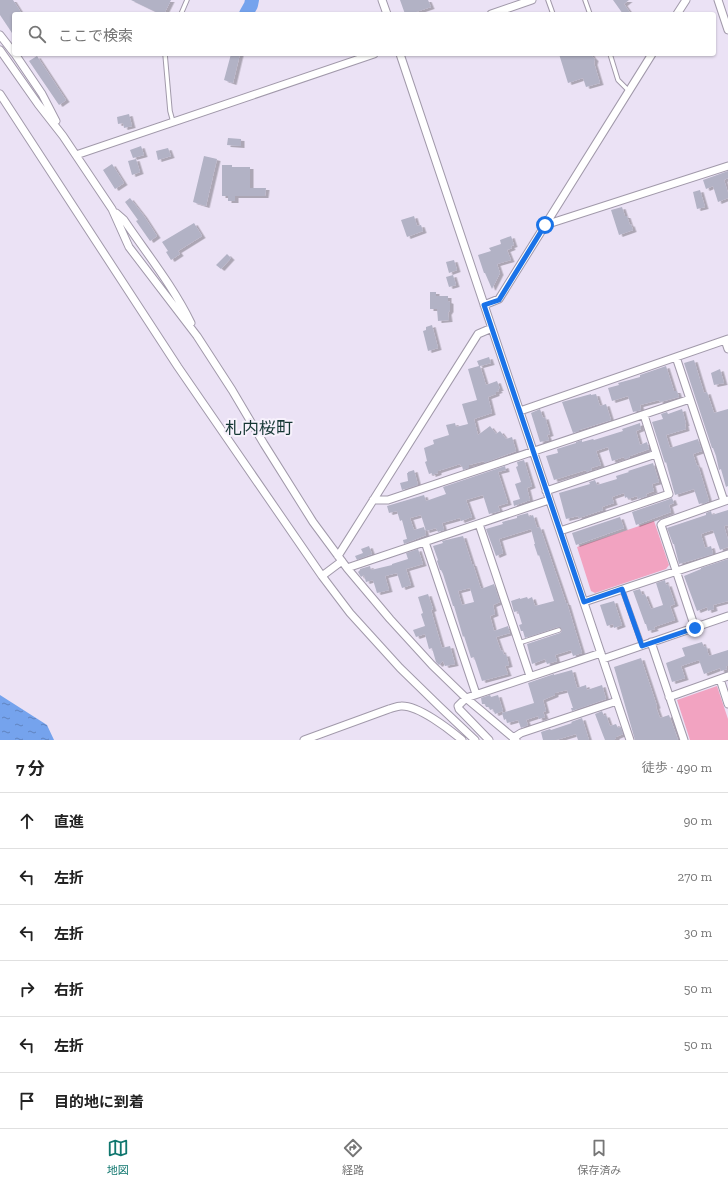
<!DOCTYPE html>
<html lang="ja">
<head>
<meta charset="utf-8">
<style>
  :root { --surface:#fff; --page:#f6f6f6; --text:#222; --muted:#767676; --line:#e0e0e0; --accent:#0f766e }
  body { margin:0; font-family:"Zilla Slab","Noto Sans JP",serif; background:var(--page); color:var(--text) }
  .stop { position:absolute; width:12px; height:12px; margin:-9px; border:3px solid #1a73e8; border-radius:50%; background:#fff }
  .stop.end { background:#1a73e8; border-color:#fff; box-shadow:0 1px 4px #0008 }
  .list { margin:0; padding:0; list-style:none }
  h2 { display:flex; justify-content:space-between; align-items:center; height:52px; margin:0; padding:0 16px; font-size:17px }
  h2 small { font-size:13px; font-weight:400; color:var(--muted) }
  .list li { display:grid; grid-template-columns:26px 1fr auto; gap:12px; align-items:center; box-sizing:border-box; height:56px; padding:0 16px; border-top:1px solid var(--line) }
  .list b { display:block; font-size:15px; white-space:nowrap }
  .list em { font-size:13px; font-style:normal; color:var(--muted) }
  .icon { flex:none; width:22px; height:22px; fill:none; stroke:currentColor; stroke-width:2; stroke-linecap:round; stroke-linejoin:round }
  .map { position:relative; flex:none; width:728px; height:740px; overflow:hidden }
  .search { position:absolute; background:var(--surface); box-shadow:0 1px 3px #0004; left:12px; right:12px; top:12px; height:44px; display:flex; align-items:center; gap:10px; box-sizing:border-box; padding:0 14px; border-radius:4px; color:var(--muted); font-size:15px }
  .sheet { height:388px; background:var(--surface) }
  nav { display:flex; justify-content:space-around; align-items:center; box-sizing:border-box; height:56px; border-top:1px solid var(--line); background:var(--surface); font-size:11px; color:var(--muted) }
  nav a { display:grid; justify-items:center; gap:2px }
  nav .on { color:var(--accent) }
  .map>svg:first-child { display:block }
  .green { fill:#f2a3c1 }
  .water { fill:url(#water-ripples) }
  .lines { fill:none; stroke-linecap:round; stroke-linejoin:round }
  .river { stroke:#75a3ed; stroke-width:14 }
  .building { fill:#b2b2c5; fill-rule:evenodd; filter:url(#shadow) }
  .service-casing { stroke:#a199aa; stroke-width:5.5 }
  .minor-casing { stroke:#a199aa; stroke-width:9 }
  .service { stroke:#fff; stroke-width:3.5 }
  .minor { stroke:#fff; stroke-width:7 }
  .route { stroke:#1a73e8; stroke-width:5 }
  .labels { text-anchor:middle; stroke-width:4; stroke-linejoin:round; paint-order:stroke }
  .quarter-label { font-size:17px; fill:#153734; stroke:#f7f1fc }
</style>
</head>
<body>
<div class="map">
<svg width="728" height="740" viewBox="0 0 728 740">
  <defs>
    <pattern id="water-ripples" width="26" height="14" patternUnits="userSpaceOnUse"><rect width="26" height="14" fill="#75a3ed"/><path d="M2 4q2-2 4 0t4 0M15 11q2-2 4 0t4 0" fill="none" stroke="#5f83bf"/></pattern>
    <filter id="shadow"><feDropShadow dx="3.5" dy="2" stdDeviation="0" flood-color="#0004"/></filter>
  </defs>
  <rect width="100%" height="100%" fill="#ebe2f5"/>
  <path class="green" d="M654,521l15,44 -3,4 -71,24 -4,-2 -14,-44z
    M717,686l11,33v21h-38l-13,-40z"/>
  <path class="water" d="M0,695l47,30 7,15h-54z"/>
  <g class="lines">
    <path class="river" d="M246,14l5,-9 1,-5"/>
  </g>
  <path class="building" d="M0,0h13l9,14h-8v22l-14,-21z
    M131,0h40l-7,14h-4z
    M400,0h28l3,7 -21,7h-5z
    M613,0h16l-5,4 7,10h-8z
    M231,54h9l-7,29 -9,-3z
    M559,54h32l1,2 3,3 -1,4 6,20 -14,4 -3,-9 -15,5z
    M37,56l29,44 -7,5 -30,-44z
    M129,114l3,12 -8,2 -1,-5 -5,1 -1,-7z
    M228,138l13,1v7l-14,-1z
    M141,146l3,9 -11,3 -3,-8z
    M168,148l3,8 -13,4 -2,-9z
    M204,156l13,3 -11,47 -13,-4z
    M136,159l4,13 -8,3 -4,-14z
    M112,164l12,19 -9,6 -12,-19z
    M222,165h10v2h18v21h16l-1,8h-30v5h-7v-5h-6z
    M728,171v7l-4,2 4,13v5l-10,4 -5,-16 -7,3 -3,-9z
    M700,190l5,17 -8,2 -4,-17z
    M130,198l14,18 13,20 -7,5 -14,-20 2,-1 -13,-18z
    M622,207l3,9h2l3,9 1,-1 2,6 -14,5 -8,-25z
    M414,216l3,10 4,-1 2,6 -16,6 -6,-17z
    M194,223l8,13 -24,15 2,3 -9,6 -5,-8 2,-1 -6,-9z
    M511,236l3,9 -3,1 1,2 -5,2 4,10 -14,4 3,9 -8,16 -7,-16h-1l-6,-18 13,-4 -2,-3 12,-4 -1,-4z
    M227,254l4,4 -10,11 -5,-4z
    M454,260l3,10 -8,3 -3,-11z
    M453,275l3,10 -7,2 -3,-10z
    M430,292h6v4h12v5l2,1v8l-2,3 1,7 -11,1 -1,-12h-7z
    M432,325l6,23 -10,3 -5,-20 3,-1v-3z
    M489,357l2,6 -11,3 6,19 11,-4 3,8h-2l1,2 -3,1v2l-8,3 4,16 -18,6 4,16 12,-9 6,8 4,-3 6,8 6,-2 4,14 -32,12v-2l-15,4v3l-6,2 -1,-4h-1l-1,-2 -22,7v2l-6,2v-2l-3,1 -4,-12 2,-1 -3,-13 10,-4 -1,-4 16,-5 -3,-10 9,-2 1,4 12,-3 -6,-20 15,-4 -9,-31 11,-3 -2,-5z
    M694,360l10,33 3,-1 7,21 14,-4v77l-2,1 -5,-18 -2,1 -3,-14 -3,-8h-1l-28,-85z
    M666,366l8,25h3l2,6 -19,5 -1,-2 -19,5 1,5 -8,2 -5,-16 -16,5 -4,-13 11,-3 -1,-2 22,-6v-2z
    M720,369l4,14 -10,2 -3,-12z
    M591,394v1l5,-1 4,12 6,-2 5,16 -32,10v1l-6,2 -11,-31z
    M540,409l3,9 2,-1 5,17 -3,1 2,5 -9,2 -9,-29z
    M682,409l4,15h-1l1,5 -20,6 4,13 28,-9 4,12 -9,3 4,12 1,-1 11,36 -6,3v-1l-4,1 -5,-15 -19,6 -9,-33 -1,1 -13,-41 11,-3 -2,-5 6,-2 1,2z
    M640,423l1,6 -5,2 4,14 7,-3 2,7 -19,7 -1,2 -5,1v-2l-12,4 -4,-14 -12,4 5,14 -10,3 1,2 -6,2v-2l-32,10 -8,-24 12,-3 -1,-4 19,-6v-1l6,-2v2l11,-3 1,1 29,-9 -1,-2z
    M524,460l8,26 -5,2 3,12 -16,6 -1,-5 7,-2 -5,-15 6,-2 -5,-15 2,-1 -1,-4z
    M653,463l6,19 -7,2 2,7 -8,3 1,2 -9,3 -1,-3 -9,3 -1,-2 -2,1 -1,-5 -12,4 2,6 -12,4 1,3 -24,8 -1,-2 -12,3 -7,-26 31,-9 -1,-2 6,-2 2,5 20,-6 -1,-3 13,-4 -1,-1z
    M505,466l1,4 -8,2 10,31 -10,3 2,5 -11,3 -6,-19 -17,5 6,17 -11,4 -1,-3 -18,5 2,7 -6,2 -2,-4 -10,3 -5,-16 -11,3 4,12 10,-3 2,8 -22,9 -1,-4 4,-1 -5,-19 -2,1 -3,-10 -8,2 -2,-7 37,-11 2,6 20,-7 -3,-7z
    M414,470l4,15 -16,5 -2,-7 8,-2 -1,-8h1v-1z
    M672,498l2,5 -5,2 2,7 -35,13 -4,-13 35,-12z
    M728,510v15l-4,1 4,14v7l-8,3 -7,-20 -12,4 4,14 6,-2 2,8 -34,10 -5,-20h-1l-6,-16 39,-13v-2l5,-2 1,4z
    M528,513l1,4 4,-2 4,13 3,-1 26,76h1l15,50 -9,3 -2,-6 -16,5 2,6 -10,3 -2,-5 -13,5 -5,-20 33,-11 2,-2v-2l-4,-2 -33,11 -2,-7h-2l-2,-6 3,-1 -4,-13 -4,1 -3,-11 9,-3v1l7,-2 1,2 4,-2 3,9 19,-5 -15,-46 -1,1 -4,-12h1l-4,-15 -32,10 4,14 -7,3 -10,-27 17,-5 -1,-2 15,-4v-2z
    M620,517l4,11 -48,17 -4,-12z
    M463,536l9,28h1l8,25 13,-5 6,18 -7,3 2,9 -5,2 4,15 14,-5 2,7 -14,4 5,14 1,-1 2,5 2,-1 3,11 -4,1 3,8 -26,7 -8,-24 -3,1 -7,-22 -1,1 -9,-31h-1l-10,-32 -2,-4h-1l-3,-9 1,-1 -5,-14 10,-3 -1,-2zM470,588l4,14 -12,3 -4,-14z
    M369,546l3,8 -15,6 -2,-4 8,-3 -2,-4z
    M418,549l5,15 -17,5 5,16 -9,3 -5,-15 -12,3 4,14 -12,3 -4,-13 -7,2 -2,-7 -3,2 -3,-5 2,-2v-1l10,-3 1,4 21,-5v-1l16,-5 -2,-6z
    M728,559v42l-15,4 1,4 -6,2 -1,-4 -10,4 -13,-35 17,-7v-1z
    M665,580l1,5 2,-1 7,20 -5,2 5,14 -21,7 1,2 -7,2 -2,-7h-1l-12,-33 7,-2 2,6 3,-1 6,15 12,-4 -7,-22z
    M428,594l5,15 -2,1 11,38 8,-2 5,18 -10,2 -2,-5 -4,4 -3,-3 -4,-14 -3,1 -4,-15 -9,3 -3,-7 12,-4 -4,-12 2,-1 -5,-16z
    M614,601l8,24 -8,3 -1,-4 -6,2 -7,-21z
    M702,642l2,5 2,-1 3,10 19,-6v16h-2l1,3 -6,2 -1,-3 -16,6 -5,-14 -18,6 4,12 -13,4 -6,-19 19,-7 -3,-8z
    M641,658l16,48 -1,1 4,11 9,-3 9,25h-43l-21,-73z
    M572,670l5,18 9,-3 1,5 15,-5 4,14 -34,12 -1,-3h2l-6,-18 -12,3v2l-12,5 3,11 -3,1 2,5 -6,2 -1,-3 -12,4 2,5 -7,3 -3,-8 -11,3 -1,-4 -2,1 -2,-7 32,-10 -6,-20 26,-9v1z
    M490,695l1,2 7,-2 5,16 -8,3 -2,-5 -3,1 -1,-3h-3l-1,-3h-3l-1,-6z
    M602,711l2,5 2,-1 4,11 6,-2 2,4 3,-1 2,7 -7,3v1l-1,1v1h-10l-2,-5 -8,-21z
    M582,718l7,22h-11l-2,-6 -20,6h-13l-2,-8 9,-3 1,1 21,-7 -1,-1z"/>
  <g class="lines">
    <g class="service-casing">
      <path id="service" d="M548,0l5,14
        M585,0l5,14
        M181,14l6,-14
        M165,54l5,57 3,11
        M610,54l8,26 11,11
        M622,589l20,56
        M519,643l40,-13"/>
    </g>
    <g class="minor-casing">
      <path id="minor" d="M382,0l5,14
        M718,0l10,30
        M491,14l41,-14
        M677,14l9,-14
        M0,35l14,18
        M0,50l38,54 25,32 49,73 17,38 68,89 35,54 32,54 49,78 34,46 43,51 42,46 34,33 50,42
        M15,54l27,40 14,27
        M400,54l230,686
        M0,94l178,273 144,209 28,37 50,55 39,38 36,34
        M76,155l298,-101
        M116,213l8,7c23,34 49,66 67,103
        M545,225l183,-59
        M484,305l15,-6 153,-245
        M725,340l3,9
        M676,357l48,144
        M520,411l208,-72
        M546,491l110,-37
        M373,500h15l302,-101
        M479,524l51,152
        M560,531l109,-37 -25,-79
        M425,542l51,152
        M338,556l140,-222 14,-6
        M347,568l202,-68
        M322,576l20,-15
        M584,602l144,-48
        M695,628l-34,-103 2,-2 65,-23
        M651,642l33,98
        M603,659l125,-43
        M720,679l8,25
        M669,697l59,-21
        M513,738l8,-5 96,-32
        M304,740l85,-31c4,-1 8,-3 12,-3 17,-1 48,23 61,34
        M489,740l-30,-31 -1,-3 8,-8 135,-45"/>
    </g>
    <use href="#service" class="service"/>
    <use href="#minor" class="minor"/>
  </g>
  <g class="lines">
    <path class="route" d="M545,225l-46,75 -15,5 100,297 38,-13 20,57 53,-18"/>
  </g>
  <g class="labels">
    <g class="quarter-label">
      <text x="259" y="434">札内桜町</text>
    </g>
  </g>
</svg>
<div class="stop" style="left:545px;top:225px"></div>
<div class="stop end" style="left:695px;top:628px"></div>
<div class="search"><svg class="icon" aria-label="search" viewBox="0 0 24 24"><circle cx="10" cy="10" r="6"/><path d="M15 15l6 6"/></svg>ここで検索</div>
</div>
<section class="sheet">
<h2>7 分<small>徒歩 · 490 m</small></h2>
<ul class="list">
<li><svg class="icon" aria-label="ahead" viewBox="0 0 24 24"><path d="M12 20V5M6 11l6-6 6 6"/></svg><div><b>直進</b></div><em>90 m</em></li>
<li><svg class="icon" aria-label="left" viewBox="0 0 24 24"><path d="M17 20v-9H6M10 6l-5 5 5 5"/></svg><div><b>左折</b></div><em>270 m</em></li>
<li><svg class="icon" aria-label="left" viewBox="0 0 24 24"><path d="M17 20v-9H6M10 6l-5 5 5 5"/></svg><div><b>左折</b></div><em>30 m</em></li>
<li><svg class="icon" aria-label="right" viewBox="0 0 24 24"><path d="M7 20v-9h11M14 6l5 5-5 5"/></svg><div><b>右折</b></div><em>50 m</em></li>
<li><svg class="icon" aria-label="left" viewBox="0 0 24 24"><path d="M17 20v-9H6M10 6l-5 5 5 5"/></svg><div><b>左折</b></div><em>50 m</em></li>
<li><svg class="icon" aria-label="arrive" viewBox="0 0 24 24"><path d="M6 21V4h12l-3 4 3 4H6"/></svg><div><b>目的地に到着</b></div></li>
</ul>
</section>
<nav>
<a class="on"><svg class="icon" aria-label="map" viewBox="0 0 24 24"><path d="M3 6l6-2 6 2 6-2v14l-6 2-6-2-6 2zM9 4v14M15 6v14"/></svg>地図</a>
<a><svg class="icon" aria-label="directions" viewBox="0 0 24 24"><path d="M12 3l9 9-9 9-9-9zM9 14v-3h6M13 9l2 2-2 2"/></svg>経路</a>
<a><svg class="icon" aria-label="saved" viewBox="0 0 24 24"><path d="M7 4h10v16l-5-4-5 4z"/></svg>保存済み</a>
</nav>
</body>
</html>
